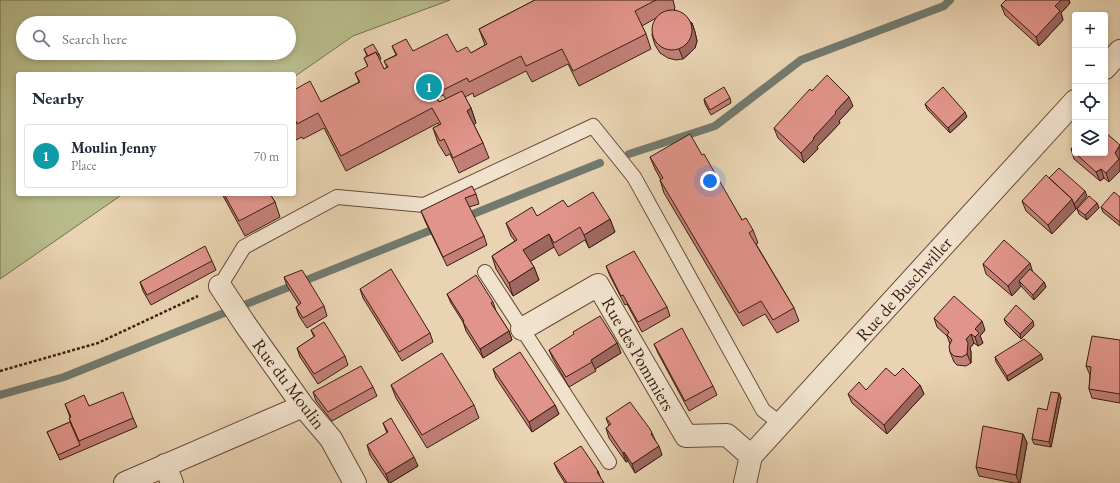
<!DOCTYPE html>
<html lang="en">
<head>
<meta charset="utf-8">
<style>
  :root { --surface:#fff; --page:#f6f6f7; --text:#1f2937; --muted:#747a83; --line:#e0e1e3; --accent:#0b8043 }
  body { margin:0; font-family:"EB Garamond",serif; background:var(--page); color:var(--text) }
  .controls { position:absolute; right:12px; top:12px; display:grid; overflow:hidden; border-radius:4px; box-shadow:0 2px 6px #0003 }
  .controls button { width:36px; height:36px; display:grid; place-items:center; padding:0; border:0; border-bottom:1px solid var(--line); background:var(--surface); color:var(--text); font:20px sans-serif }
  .you { position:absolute; left:710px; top:181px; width:14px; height:14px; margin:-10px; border:3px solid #fff; border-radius:50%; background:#1a73e8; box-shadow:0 0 0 6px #1a73e833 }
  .badge { display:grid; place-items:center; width:26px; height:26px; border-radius:50%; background:var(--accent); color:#fff; font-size:13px; font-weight:700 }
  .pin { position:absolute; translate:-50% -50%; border:2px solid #fff; box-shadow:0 1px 4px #0006 }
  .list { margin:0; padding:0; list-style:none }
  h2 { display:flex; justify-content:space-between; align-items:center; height:52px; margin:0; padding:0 16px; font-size:17px }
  h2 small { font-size:13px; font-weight:400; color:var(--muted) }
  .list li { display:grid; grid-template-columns:26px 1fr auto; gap:12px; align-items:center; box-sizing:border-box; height:64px; margin:0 8px 8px; padding:0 8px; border:1px solid var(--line); border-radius:4px }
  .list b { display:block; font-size:15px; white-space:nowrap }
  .list p { margin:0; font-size:13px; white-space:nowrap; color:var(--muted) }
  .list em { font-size:13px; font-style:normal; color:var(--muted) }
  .icon { flex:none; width:22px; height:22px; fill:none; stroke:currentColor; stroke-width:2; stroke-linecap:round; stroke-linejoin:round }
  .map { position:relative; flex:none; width:1120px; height:483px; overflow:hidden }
  .search { position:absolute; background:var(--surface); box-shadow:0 2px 6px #0003; left:16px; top:16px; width:280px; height:44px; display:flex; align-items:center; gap:10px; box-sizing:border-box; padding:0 14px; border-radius:22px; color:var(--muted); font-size:15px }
  .panel { position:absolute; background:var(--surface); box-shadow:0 2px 6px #0003; left:16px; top:72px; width:280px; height:124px; border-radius:4px }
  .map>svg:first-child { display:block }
  .green { fill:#b8bc8b; stroke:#796d4e; fill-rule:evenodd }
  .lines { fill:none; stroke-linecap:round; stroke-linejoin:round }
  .stream { stroke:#727a6f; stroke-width:8 }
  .service-casing { stroke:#664b39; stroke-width:16 }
  .minor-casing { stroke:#664b39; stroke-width:24 }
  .tertiary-casing { stroke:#664b39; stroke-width:24 }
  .path { stroke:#3a1e11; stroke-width:2.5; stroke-dasharray:3 2; stroke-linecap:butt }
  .service { stroke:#f1e2cd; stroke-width:14 }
  .minor { stroke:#f1e2cd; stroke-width:22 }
  .tertiary { stroke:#f1e2cd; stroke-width:22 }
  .wall { fill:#c27f78; stroke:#3a1e11; fill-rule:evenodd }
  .shaded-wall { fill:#9e6861; stroke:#3a1e11 }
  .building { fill:#e1948b; stroke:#3a1e11 }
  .labels { text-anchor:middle; stroke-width:3; stroke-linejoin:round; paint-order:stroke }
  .street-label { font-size:18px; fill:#3a1e11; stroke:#f1e2cd }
</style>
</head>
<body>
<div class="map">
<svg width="1120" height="483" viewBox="0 0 1120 483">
  <rect width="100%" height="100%" fill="#e9d3b2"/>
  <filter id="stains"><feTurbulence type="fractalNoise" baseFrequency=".005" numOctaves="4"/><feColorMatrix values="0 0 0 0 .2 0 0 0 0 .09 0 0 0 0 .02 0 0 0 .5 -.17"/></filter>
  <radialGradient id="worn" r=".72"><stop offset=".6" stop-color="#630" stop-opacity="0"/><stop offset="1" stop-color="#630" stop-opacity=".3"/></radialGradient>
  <path class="green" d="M0,0h450l-97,36 -59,41v-3h-276v120h105l-123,85zM23,23h266v30h-266z"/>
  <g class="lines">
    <path class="stream" d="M629,154l86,-28 86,-66 143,-54 6,-6
      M463,218l137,-55
      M0,395l64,-18 375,-150"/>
    <g class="service-casing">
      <path id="service" d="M485,272l124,190
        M220,286l24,-39 93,-50 87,8 169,-79 41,51 129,233 18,14"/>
    </g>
    <g class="minor-casing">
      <path id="minor" d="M220,286l25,38 58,82 28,33 24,44
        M522,329l76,-44 88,151 41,-1 24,21
        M165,465l7,18
        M125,483l178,-77"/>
    </g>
    <g class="tertiary-casing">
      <path id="tertiary" d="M1105,68l15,-17
        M745,483l6,-27 324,-355"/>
    </g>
    <path class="path" d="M0,371l98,-28 100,-47"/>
    <use href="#service" class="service"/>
    <use href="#minor" class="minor"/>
    <use href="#tertiary" class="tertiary"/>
  </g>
  <path class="wall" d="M535,0h138l2,8 -1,1 18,14 3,9 2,9 -2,7 -5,5 -7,6 -7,1 -8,-2 -8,-5 -5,-8 -3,-10 4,-17 -14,8 4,8 5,15 -72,37 -11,-22 -36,18 -6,-11 -52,26 -1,-4 -8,4 6,11 5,15 -2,2 9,18 6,15 -30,15 -9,-19 -4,2 -8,-13 -5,-15 6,-3 -1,-2 -92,48 -22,-43 -21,11 -1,-2 -8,4v-51l27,12 38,-20 -4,-9 13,-6 -4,-9 3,-2 -3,-7 15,5 2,5 -2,1 5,9 3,-2 -3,-6 12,-6 -4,-9 21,5 58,2 14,-8 -6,-16zM443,95l3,4 -7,3 -2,-4z
    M1006,0h63l1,3 -9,10 2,7 -24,26 -34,-31 -4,-10z
    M812,91l41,15 -14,15 1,2 -23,24 1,2 -14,14 -26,-25 -4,-10z
    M730,98l1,5 -20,12 -6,-11 -1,-5z
    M925,104l42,13 -17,16 -23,-24z
    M1120,145v26l-11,11 -5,-4 -4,3 -26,-22 -3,-10z
    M702,155l40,65 11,10 5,13 -2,1 38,64 5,13 -22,12 -12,-19 -22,12 -79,-133 -4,-13h1l-6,-11 -5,-12z
    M1049,178l38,18 -35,38 -26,-23 -4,-10z
    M222,194h48l5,8 5,15 -35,19z
    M476,194l3,10 -10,3 15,29 3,9 -40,21 -22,-45 -4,-10z
    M1120,197v29l-17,-14 -2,-5z
    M1097,203l2,5 -12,12 -8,-6 -2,-5z
    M568,207l42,12 5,13 -26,16 -4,-8 -26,16 -5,-9 -24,14 4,6 5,13 -26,16 -17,-27 -4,-13 23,-15 -4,-5 -5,-13 31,-7z
    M212,261l4,9 -65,35 -8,-14 -3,-9z
    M983,264l50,8 11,10 2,5 -12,13 -13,-14 -9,10 -26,-22z
    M606,266l61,41 3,9 -28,16 -15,-28 -2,1 -15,-29z
    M284,277l40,29 3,10 -20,12 -8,-12 -3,-9 3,-2 -12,-19z
    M360,289l70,44 3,9 -31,19 -39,-63z
    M447,294l46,8 3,9 13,20 3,9 -29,18 -17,-27 -3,-9 -12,-19z
    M934,318l51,12 -5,6 3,7 -5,3 -4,-3 -4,5 1,4v11l-5,3 -9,-1 -3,-3 -4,-10v-8l-3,-8 -10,-9z
    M1004,319l30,7 -13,13 -15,-15z
    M311,330l34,26 3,9 -30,19 -18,-27 -3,-9 17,-11z
    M1120,340v63l-28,-5 -3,-9 1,-14 -4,-9z
    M617,343l4,10 -26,16 1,2 -27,16 -16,-28 -4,-9z
    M654,344l59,42 4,9 -28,16 -31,-58z
    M995,357l48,2 -35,22 -12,-19z
    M493,369l62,36 4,9 -27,18 -36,-54z
    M895,376l25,9 4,9 -37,40 -35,-31 -4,-9 18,-4z
    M391,385l83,20 5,13 -52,30 -31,-50z
    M373,387l4,9 -45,25 -16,-20 -3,-9z
    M1059,393l2,5 -10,49 -17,-3 -2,-5 15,-29z
    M65,404l24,2 44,12 4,9 -77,33 -13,-28 23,-10v-5z
    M606,418l46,15 10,22 -27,18 -7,-12 -2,1 -17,-24 -3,-10 3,-2z
    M383,423l35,43 -28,17h-1l-19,-28 -3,-10 20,-12z
    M1023,434l4,9 -7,40h-6l-35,-7 -3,-9z
    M554,463l44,8 3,8 3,4h-39l-7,-11z"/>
  <path class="shaded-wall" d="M1061,0h8l1,3 -9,10 2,7 -24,26 -3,-9 19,-31z
    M692,23l3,9 2,9 -2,7 -5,5 -7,6 -4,-10z
    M849,97l4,9 -14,15 1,2 -23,24 1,2 -14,14 -3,-10 34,-41z
    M471,108l5,15 -3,3 -6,-15z
    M965,112l2,5 -17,16 -2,-5z
    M1120,146v25l-11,11 -3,-9 9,-20z
    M1101,169l3,9 -4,3 -4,-9z
    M1085,191l2,5 -11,13 -2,-5z
    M1072,199l4,10 -24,25 -4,-9z
    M1097,203l2,5 -12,12 -2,-5z
    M610,219l5,13 -26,16 -5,-13z
    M549,234l5,13 -26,16 -5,-13z
    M1030,263l3,10 -14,8 2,5 -9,10 -4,-10z
    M534,267l5,13 -26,16 -4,-13z
    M1044,282l2,5 -12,13 -1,-5z
    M982,321l3,9 -5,6 3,7 -5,3 -3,-9v-8z
    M1033,321l1,5 -13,13 -1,-5z
    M509,331l3,9 -29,18 -3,-9z
    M971,334l3,9 -4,5 1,4v11l-4,-9 -1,-15z
    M617,343l4,10 -26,16 -4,-9z
    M1041,354l2,5 -35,22 -1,-5z
    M920,385l4,9 -37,40 -3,-9z
    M1059,393l2,5 -10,49 -2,-5z
    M555,405l4,9 -27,18 -3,-10z
    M1023,434l4,9 -7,40h-1l-3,-8z
    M659,446l3,9 -27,18 -3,-9z
    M624,452l4,9 -2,1 -3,-9z
    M414,457l4,9 -28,17h-1l-3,-9z"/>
  <path class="building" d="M535,0h121l-21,11 11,23 -73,37 -11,-22 -36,17 -5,-10 -52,26 -2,-4 -24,12 -5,-10 -9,4 10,18 23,-11 9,17 -4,3 16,32 -30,15 -9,-19 -4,2 -7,-13 8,-4 -9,-16 -91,48 -23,-43 -21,11 -1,-3 -2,2v-33l16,-9 11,21 39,-20 -5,-9 13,-7 -4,-8 12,-6 8,17 4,-2 -4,-6 13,-6 -5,-9 14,-7 7,12 34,-17 10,18 10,-5 4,6 16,-9 -8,-15z
    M1006,0h55l-6,6 5,5 -24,26 -35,-32z
    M652 30a20 20 0 1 1 40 0a20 20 0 1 1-40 0Z
    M373,44l6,10 -2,1 -1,-3 -8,4 -4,-7z
    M827,75l22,22 -14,15 1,1 -23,25 1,1 -13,14 -27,-25 36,-39 2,2z
    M724,87l6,11 -20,12 -6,-11z
    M943,87l22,25 -17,16 -23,-24z
    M1105,132l15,13 -5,8 4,6 -13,14 -5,-4 -5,3 -21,-19h30z
    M690,134l12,21 2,-1 38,66 4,-2 7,12 -4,3 45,75 -21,12 -12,-19 -22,12 -79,-133 3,-2 -13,-21z
    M1075,144v9l-4,-4z
    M1059,168l26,23 -11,13 -2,-5 -23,-21z
    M1046,175l26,24 -24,26 -26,-24z
    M472,186l4,8 -11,4 19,38 -41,21 -22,-46z
    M593,192l17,27 -26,16 -4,-8 -26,16 -5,-9 -26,16 11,17 -25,16 -17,-27 25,-16 -11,-17 26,-16 5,9 26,-16 5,7z
    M1114,192l6,5v25l-19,-15z
    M224,194h46l5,8 -36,19z
    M1089,196l8,7 -12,12 -8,-6z
    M1004,240l26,23 -22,23 -25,-22z
    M205,246l7,15 -65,34 -7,-13z
    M634,251l33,56 -29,15 -15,-27 -2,1 -15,-30z
    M391,269l39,64 -31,19 -39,-63z
    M1030,269l14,13 -11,13 -14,-14z
    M302,270l22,36 -21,12 -7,-11 5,-4 -17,-26z
    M476,275l17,27 -2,1 18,28 -29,18 -17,-27 1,-1 -17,-27z
    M954,296l28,25 -7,8 4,4 -4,4 -4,-3 -5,5 2,4 -1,11 -5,3 -8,-1 -4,-4 -1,-6 3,-6 -5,-5 2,-3 -15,-14z
    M1016,305l17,16 -13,13 -16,-15z
    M600,316l17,27 -26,17 1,2 -26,15 -17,-27 25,-16 -1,-2z
    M324,322l21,34 -31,18 -17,-26 18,-12 -4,-6z
    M682,328l31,58 -28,15 -31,-57z
    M1092,336l28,4v54l-31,-5 2,-22 -5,-1z
    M1024,339l17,15 -34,22 -12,-19z
    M520,352l35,53 -26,17 -36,-53z
    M442,353l32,52 -52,30 -31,-50z
    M361,366l12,21 -45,25 -15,-20z
    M886,368l9,8 8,-8 17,17 -36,40 -36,-31 11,-12 7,8z
    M123,392l10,26 -54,23 -10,-23 2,-1 -6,-13 19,-9 5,11z
    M1051,392l8,1 -10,49 -17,-3 6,-31 9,2z
    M630,402l20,27 2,4 -1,1 8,12 -27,18 -8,-12 -1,1 -17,-25 5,-4 -5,-6z
    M391,418l23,39 -28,17 -19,-29 21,-13 -5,-9z
    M70,422l10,23 -22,10 -11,-23z
    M983,426l40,8 -7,41 -40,-8z
    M581,446l17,25 -1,1 7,11h-37l-13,-20z"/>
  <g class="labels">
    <g class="street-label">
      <text transform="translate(904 289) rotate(-48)" y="6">Rue de Buschwiller</text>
      <text transform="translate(638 354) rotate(60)" y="6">Rue des Pommiers</text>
      <text transform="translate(289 384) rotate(53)" y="6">Rue du Moulin</text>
    </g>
  </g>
  <rect width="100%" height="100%" filter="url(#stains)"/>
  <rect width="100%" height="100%" fill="url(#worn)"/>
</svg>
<div class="controls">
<button>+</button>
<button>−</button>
<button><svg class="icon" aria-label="locate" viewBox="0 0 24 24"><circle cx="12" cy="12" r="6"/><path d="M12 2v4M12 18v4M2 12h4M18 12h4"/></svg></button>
<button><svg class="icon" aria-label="layers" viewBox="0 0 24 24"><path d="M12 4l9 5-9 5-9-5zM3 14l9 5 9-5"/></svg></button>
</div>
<div class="you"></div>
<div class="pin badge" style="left:429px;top:87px;background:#0f9aa8">1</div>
<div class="search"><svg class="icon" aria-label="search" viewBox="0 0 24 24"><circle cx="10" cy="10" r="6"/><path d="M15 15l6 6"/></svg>Search here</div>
<section class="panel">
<h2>Nearby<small></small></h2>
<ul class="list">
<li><span class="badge" style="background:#0f9aa8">1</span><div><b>Moulin Jenny</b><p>Place</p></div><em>70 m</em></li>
</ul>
</section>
</div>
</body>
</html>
